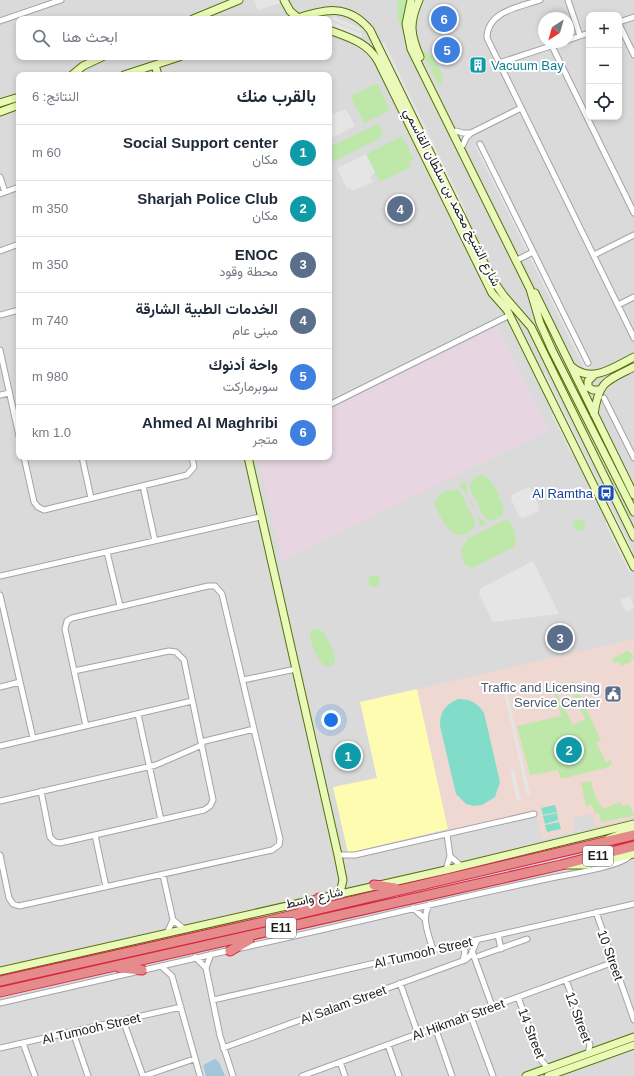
<!DOCTYPE html>
<html lang="ar">
<head>
<meta charset="utf-8">
<style>
  :root { --surface:#fff; --page:#f2f2f3; --text:#1f2937; --muted:#747a83; --line:#e0e1e3; --accent:#b45309 }
  body { margin:0; font-family:Helvetica,Vazirmatn,sans-serif; background:var(--page); color:var(--text); direction:rtl }
  .controls { position:absolute; right:12px; top:12px; display:grid; overflow:hidden; border-radius:8px; box-shadow:0 2px 6px #0003 }
  .controls button { width:36px; height:36px; display:grid; place-items:center; padding:0; border:0; border-bottom:1px solid var(--line); background:var(--surface); color:var(--text); font:20px sans-serif }
  .compass { position:absolute; left:538px; top:12px; width:36px; height:36px; border-radius:50%; background:var(--surface); box-shadow:0 2px 6px #0003; rotate:217deg }
  .you { position:absolute; left:331px; top:720px; width:14px; height:14px; margin:-10px; border:3px solid #fff; border-radius:50%; background:#1a73e8; box-shadow:0 0 0 6px #1a73e833 }
  .badge { display:grid; place-items:center; width:26px; height:26px; border-radius:50%; background:var(--accent); color:#fff; font-size:13px; font-weight:700 }
  .pin { position:absolute; translate:-50% -50%; border:2px solid #fff; box-shadow:0 1px 4px #0006 }
  .list { margin:0; padding:0; list-style:none }
  h2 { display:flex; justify-content:space-between; align-items:center; height:52px; margin:0; padding:0 16px; font-size:17px }
  h2 small { font-size:13px; font-weight:400; color:var(--muted) }
  .list li { display:grid; grid-template-columns:26px 1fr auto; gap:12px; align-items:center; box-sizing:border-box; height:56px; padding:0 16px; border-top:1px solid var(--line) }
  .list b { display:block; font-size:15px; white-space:nowrap }
  .list p { margin:0; font-size:13px; white-space:nowrap; color:var(--muted) }
  .list em { font-size:13px; font-style:normal; color:var(--muted) }
  .icon { flex:none; width:22px; height:22px; fill:none; stroke:currentColor; stroke-width:2; stroke-linecap:round; stroke-linejoin:round }
  .map { position:relative; flex:none; width:634px; height:1076px; overflow:hidden; direction:ltr }
  .search { position:absolute; background:var(--surface); box-shadow:0 2px 6px #0003; left:16px; top:16px; width:316px; height:44px; display:flex; align-items:center; gap:10px; box-sizing:border-box; padding:0 14px; border-radius:8px; color:var(--muted); font-size:15px }
  .panel { position:absolute; background:var(--surface); box-shadow:0 2px 6px #0003; left:16px; top:72px; width:316px; height:388px; border-radius:8px; direction:rtl }
  .map>svg:first-child { display:block }
  .residential { fill:#dbdada; fill-rule:evenodd }
  .commercial { fill:#efd8d2 }
  .industrial { fill:#e7d5e1 }
  .grass { fill:#bde8a9 }
  .sand { fill:#fefcb1 }
  .pitch { fill:#81ddca }
  .parking { fill:#e5e5e5 }
  .water { fill:#a3c5dc }
  .lines { fill:none; stroke-linecap:round; stroke-linejoin:round }
  .street-casing { stroke:#a4a4a4; stroke-width:7 }
  .secondary-casing { stroke:#547206; stroke-width:9 }
  .highway-casing { stroke:#d72543; stroke-width:11 }
  .street { stroke:#fff; stroke-width:5 }
  .secondary { stroke:#eaf9b7; stroke-width:7 }
  .highway { stroke:#e58b8c; stroke-width:9 }
  .labels { text-anchor:middle; stroke-width:4; stroke-linejoin:round; paint-order:stroke }
  .shield { fill:#fff; stroke:#616161; stroke-width:1 }
  .shield-label { font-size:12px; font-weight:bold; fill:#1d1d1d }
  .culture-label { font-size:13px; fill:#0d838f; stroke:#fff; text-anchor:start }
  .street-label { font-size:13px; fill:#1d1d1d; stroke:#fff }
  .transit-label { font-size:13px; fill:#164399; stroke:#fff; text-anchor:end }
  .service-label { font-size:13px; fill:#4e5e75; stroke:#fff; text-anchor:end }
</style>
</head>
<body>
<div class="map">
<svg width="634" height="1076" viewBox="0 0 634 1076">
  <rect width="100%" height="100%" fill="#eeece3"/>
  <path class="residential" d="M0,0h634v1076h-634zM589,15h30v102h-30zM544,18h24v24h-24zM19,19h310v38h-310zM19,75h310v382h-310z"/>
  <path class="commercial" d="M634,639v179l-39,9 -3,-13 -19,4 1,14 -32,7 -7,-28 -86,20 -32,-142z"/>
  <path class="industrial" d="M497,327l52,103 -267,132 -24,-105h71v-47z"/>
  <path class="grass" d="M397,0h12l-3,33 -2,1 -6,-15z
    M420,48l14,10 9,19 -3,10z
    M377,83l13,27 -26,13 -14,-27z
    M378,124l5,9 -3,5 -51,26v-17z
    M402,136l12,23 -6,3 3,5 -31,15 -14,-28z
    M481,475c14,3 18,22 23,34l-2,7 -10,5 -8,-3 -15,-32 5,-8z
    M466,481c-1,13 10,35 20,43l-6,3c-1,-13 -11,-33 -21,-42z
    M456,489l4,3 15,29 -1,7c-15,16 -27,1 -34,-12 -2,-4 -6,-10 -5,-15 2,-7 14,-11 21,-12z
    M573 525a6 6 0 1 1 12 0a6 6 0 1 1-12 0Z
    M505,520l5,1c4,9 8,17 4,26l-42,21 -8,-4 -3,-14 6,-11z
    M368 581a6 6 0 1 1 12 0a6 6 0 1 1-12 0Z
    M318,628c8,5 18,25 17,34l-4,4h-6c-7,-5 -18,-27 -14,-35z
    M627,651l4,2 3,4 -3,2 1,2 -10,5 -3,-5 -5,3 -2,-5z
    M573,681l28,59 -5,3 10,19 5,-2 1,3 -3,4 -48,12 -3,-9 -28,5 -13,-49 44,-10 -7,-25 -4,1v-1l3,-4 20,38 12,-6 -17,-35z
    M591,781l4,15 8,13 17,-7 2,4 8,-1 4,11 -33,6 -2,-9 -4,1 -3,-9 -6,1 -5,-23z"/>
  <path class="sand" d="M417,689l31,140 -100,24 -15,-66 44,-9 -17,-76z"/>
  <path class="pitch" d="M458,699c12,0 20,4 26,14l16,69 -5,15 -13,8 -8,1 -8,-2 -10,-10 -16,-68c0,-15 5,-21 18,-27z
    M555,805l2,7 -14,3 -2,-7z
    M557,813l1,7 -13,4 -2,-8z
    M559,822l2,7 -14,3 -2,-7z"/>
  <path class="parking" d="M254,0h36l-32,10z
    M333,16l31,14 -5,1 -29,-12z
    M333,22l29,12v2l-3,2 -30,-13z
    M384,42l82,169 -3,2 -83,-169z
    M345,109l2,2 8,15 -25,13 -1,-23z
    M482,143l109,225 -6,2 -110,-224z
    M366,154l9,18 -5,5 3,5 -21,9 -2,-3 -3,1 -10,-21z
    M545,373l55,112 -3,1 -55,-111z
    M555,413l19,39 -3,1 -19,-38z
    M528,487l3,2 8,17 -1,5 -15,7 -4,-2 -8,-17 1,-4z
    M601,487l32,64 -3,2 -32,-64z
    M608,521l25,50 -4,1 -24,-49z
    M533,561l26,53 -66,8 -14,-28 2,-6z
    M630,596l4,12 -8,4 -6,-12z
    M505,683l25,111 -3,1 -25,-111z
    M514,769l7,32h-4l-7,-31z"/>
  <path class="water" d="M215,1059l4,3 6,14h-19l-3,-11z"/>
  <g class="lines">
    <g class="street-casing">
      <path id="street" d="M540,0c-20,7 -53,11 -53,38l147,300
        M568,0l12,36
        M0,21l61,-21
        M619,22l15,-5
        M619,24l15,31
        M568,40l21,-7
        M552,46l82,167
        M499,63l64,-21
        M456,131l7,2h7
        M480,144l108,219
        M463,145l3,-7 5,-5 50,-25
        M0,177l5,15
        M0,194l19,-7
        M0,251l19,-7
        M594,255l40,-20
        M519,259l14,-7
        M618,305l16,-8
        M0,315l19,-5
        M0,350l19,86
        M0,395l9,-2
        M604,398l30,60
        M329,405l181,-90
        M24,457l10,45 4,5 6,3 143,-35 7,-8 -2,-10
        M82,457l9,41
        M143,486l12,55
        M107,552l13,54
        M0,576l260,-59
        M0,595l33,143
        M243,680l53,-11
        M0,687l20,-5
        M138,714l23,106
        M201,742l53,-13
        M0,746l192,-45
        M41,791l9,46 5,5 5,1 144,-33 6,-4 3,-6 -29,-140 -8,-8 -7,-1 -95,20
        M0,801l156,-36 46,-20
        M95,835l11,52
        M0,855l9,43 4,6 6,2 253,-56 7,-5 1,-6 -58,-245 -7,-8h-7l-136,32 -5,3 -2,8 21,97
        M338,855h17l179,-41
        M450,856l11,10
        M446,870l4,-14 -3,-22
        M163,875l10,45 -6,13
        M430,904c-10,14 -1,31 3,46
        M413,908l12,11
        M596,912l38,108
        M173,920l11,9
        M498,935l3,14
        M459,944l6,7 -2,10
        M241,948c105,-23 210,-49 315,-71 16,-3 66,-11 75,-22
        M472,951l20,55
        M479,956l48,-17
        M195,957l11,11 14,68 13,40
        M161,966l11,10 28,100
        M206,968l5,-14
        M566,980l24,65 -2,8
        M400,983l18,51
        M518,997l23,63 7,8
        M213,1000l421,-96
        M0,1003l231,-53
        M470,1014l23,62
        M123,1020l20,56
        M435,1027l17,49
        M73,1032l15,44
        M23,1043l12,33
        M388,1045l11,31
        M0,1048l181,-41
        M223,1048l242,-88 6,-5 6,-15
        M340,1062l5,14
        M144,1076l50,-17
        M302,1076l312,-114"/>
    </g>
    <g class="secondary-casing">
      <path id="secondary" d="M284,0l6,11 8,7
        M411,0l-5,24 5,25 119,240 10,34 12,27 82,162
        M419,0c-10,23 -9,34 1,57
        M193,19l46,-19
        M295,19c29,-10 53,-16 75,11l122,249 12,17 27,31 103,210
        M329,30c19,7 38,12 49,31l114,232 15,17 127,257
        M155,65l3,10
        M72,75l11,-9 19,-9
        M124,75l55,-18
        M0,103l19,-6
        M0,112l19,-7
        M535,293l99,202
        M572,367c20,17 42,0 62,-10
        M594,375l-6,6v6l5,3h6
        M594,414c5,-33 12,-33 40,-47
        M248,457l90,398 5,25 -3,13
        M608,839l26,-10
        M567,865h19l48,-11
        M0,971l446,-101 188,-46
        M526,1076l108,-39
        M548,1076l86,-31"/>
    </g>
    <g class="highway-casing">
      <path id="highway" d="M374,885l21,3
        M302,908l11,-4 6,-6
        M230,951l19,-11
        M120,968l22,2
        M0,981l272,-61 362,-85
        M0,992l561,-127 73,-19"/>
    </g>
    <use href="#street" class="street"/>
    <use href="#secondary" class="secondary"/>
    <use href="#highway" class="highway"/>
  </g>
  <defs>
    <g id="building-square" transform="scale(0.9)"><rect x="-9" y="-9" width="18" height="18" rx="4" fill="#0f9aa8" stroke="#fff"/><path d="M-4-6H4V6H1V3H-1V6H-4ZM-2.5-4.3h1.7v1.8h-1.7ZM.8-4.3h1.7v1.8H.8ZM-2.5-1h1.7V.8h-1.7ZM.8-1h1.7V.8H.8Z" fill="#fff"/></g>
    <g id="bus-square" transform="scale(0.9)"><rect x="-9" y="-9" width="18" height="18" rx="4" fill="#1a4fb4" stroke="#fff"/><path d="M-5-6H5V4H4V6H2V4H-2V6H-4V4H-5ZM-3.5-4V0h7V-4ZM-3.5 1.2v1.5H-2V1.2ZM2 1.2v1.5H3.5V1.2Z" fill="#fff"/></g>
    <g id="civic-square" transform="scale(0.9)"><rect x="-9" y="-9" width="18" height="18" rx="4" fill="#5c6f8a" stroke="#fff"/><path d="M-.6-6.5H3V-4.5H.6V-3L4-1V1h2V6H-6V1h2V-1L-.6-3ZM-1.2 2.5V6h2.4V2.5Z" fill="#fff"/></g>
  </defs>
  <g fill-rule="evenodd">
    <use href="#building-square" x="478" y="65"/>
    <use href="#bus-square" x="606" y="493"/>
    <use href="#civic-square" x="613" y="694"/>
  </g>
  <g class="labels">
    <g class="shield">
      <rect x="583" y="846" width="30" height="20" rx="3"/>
      <rect x="266" y="918" width="30" height="20" rx="3"/>
    </g>
    <g class="shield-label">
      <text x="598" y="860">E11</text>
      <text x="281" y="932">E11</text>
    </g>
    <g class="culture-label">
      <text x="491" y="70">Vacuum Bay</text>
    </g>
    <g class="street-label">
      <text transform="translate(453 197) rotate(63)" y="5">شارع الشيخ محمد بن سلطان القاسمي</text>
      <text transform="translate(314 897) rotate(-13)" y="5">شارع واسط</text>
      <text transform="translate(423 952) rotate(-13)" y="5">Al Tumooh Street</text>
      <text transform="translate(611 955) rotate(70)" y="5">10 Street</text>
      <text transform="translate(343 1004) rotate(-20)" y="5">Al Salam Street</text>
      <text transform="translate(579 1017) rotate(70)" y="5">12 Street</text>
      <text transform="translate(458 1019) rotate(-20)" y="5">Al Hikmah Street</text>
      <text transform="translate(91 1028) rotate(-13)" y="5">Al Tumooh Street</text>
      <text transform="translate(532 1033) rotate(69)" y="5">14 Street</text>
    </g>
    <g class="transit-label">
      <text x="593" y="498">Al Ramtha</text>
    </g>
    <g class="service-label">
      <text x="600" y="692">Traffic and Licensing<tspan x="600" dy="15">Service Center</tspan></text>
    </g>
  </g>
</svg>
<div class="controls">
<button>+</button>
<button>−</button>
<button><svg class="icon" aria-label="locate" viewBox="0 0 24 24"><circle cx="12" cy="12" r="6"/><path d="M12 2v4M12 18v4M2 12h4M18 12h4"/></svg></button>
</div>
<svg class="compass" viewBox="-18 -18 36 36"><path d="M0-13l5 13h-10z" fill="#e53935"/><path d="M0 13l5-13h-10z" fill="#747a83"/></svg>
<div class="you"></div>
<div class="pin badge" style="left:348px;top:756px;background:#0f9aa8">1</div>
<div class="pin badge" style="left:569px;top:750px;background:#0f9aa8">2</div>
<div class="pin badge" style="left:560px;top:638px;background:#5c6f8a">3</div>
<div class="pin badge" style="left:400px;top:209px;background:#5c6f8a">4</div>
<div class="pin badge" style="left:447px;top:50px;background:#3f7fe0">5</div>
<div class="pin badge" style="left:444px;top:19px;background:#3f7fe0">6</div>
<div class="search"><svg class="icon" aria-label="search" viewBox="0 0 24 24"><circle cx="10" cy="10" r="6"/><path d="M15 15l6 6"/></svg>ابحث هنا</div>
<section class="panel">
<h2>بالقرب منك<small>النتائج: 6</small></h2>
<ul class="list">
<li><span class="badge" style="background:#0f9aa8">1</span><div><b>Social Support center</b><p>مكان</p></div><em>60 m</em></li>
<li><span class="badge" style="background:#0f9aa8">2</span><div><b>Sharjah Police Club</b><p>مكان</p></div><em>350 m</em></li>
<li><span class="badge" style="background:#5c6f8a">3</span><div><b>ENOC</b><p>محطة وقود</p></div><em>350 m</em></li>
<li><span class="badge" style="background:#5c6f8a">4</span><div><b>الخدمات الطبية الشارقة</b><p>مبنى عام</p></div><em>740 m</em></li>
<li><span class="badge" style="background:#3f7fe0">5</span><div><b>واحة أدنوك</b><p>سوبرماركت</p></div><em>980 m</em></li>
<li><span class="badge" style="background:#3f7fe0">6</span><div><b>Ahmed Al Maghribi</b><p>متجر</p></div><em>1.0 km</em></li>
</ul>
</section>
</div>
</body>
</html>
